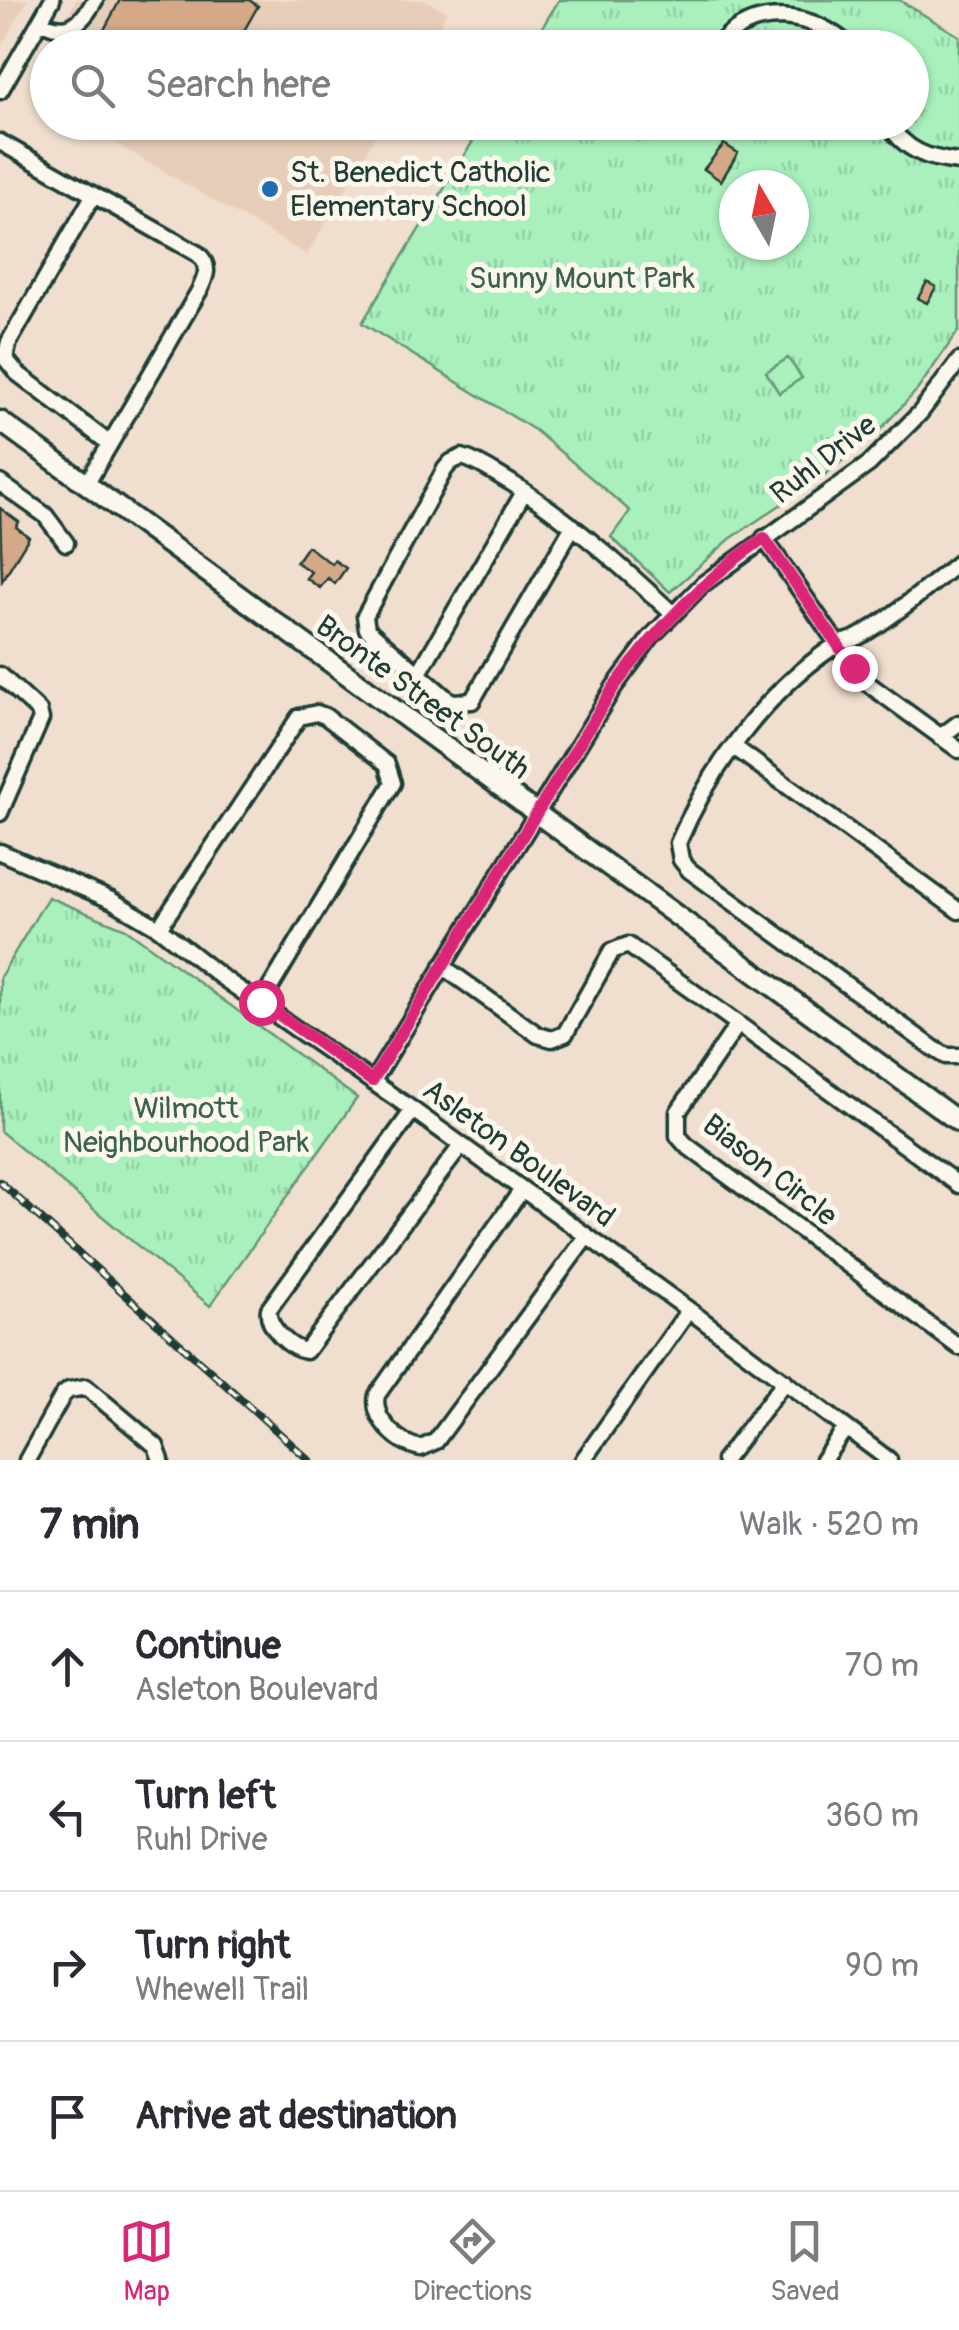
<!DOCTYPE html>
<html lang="en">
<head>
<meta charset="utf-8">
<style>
  :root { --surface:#fff; --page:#f2f2f3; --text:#2b2b33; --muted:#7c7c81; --line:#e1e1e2; --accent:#db2777 }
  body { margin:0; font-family:Pangolin,sans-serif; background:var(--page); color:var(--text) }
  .compass { position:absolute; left:719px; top:170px; width:90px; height:90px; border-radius:50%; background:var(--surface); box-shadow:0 2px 8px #0004; rotate:351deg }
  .stop { position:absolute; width:30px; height:30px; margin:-22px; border:8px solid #db2777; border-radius:50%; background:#fff }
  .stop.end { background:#db2777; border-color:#fff; box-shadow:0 2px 10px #0008 }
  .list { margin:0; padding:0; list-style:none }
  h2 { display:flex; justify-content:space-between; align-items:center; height:130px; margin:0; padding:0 40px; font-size:42px }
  h2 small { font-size:32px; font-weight:400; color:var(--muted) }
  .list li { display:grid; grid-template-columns:65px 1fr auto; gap:30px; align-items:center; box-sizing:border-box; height:150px; padding:0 40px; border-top:2px solid var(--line) }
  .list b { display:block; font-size:38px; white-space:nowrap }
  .list p { margin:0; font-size:32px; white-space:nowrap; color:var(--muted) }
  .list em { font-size:32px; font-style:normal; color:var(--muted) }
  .icon { flex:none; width:55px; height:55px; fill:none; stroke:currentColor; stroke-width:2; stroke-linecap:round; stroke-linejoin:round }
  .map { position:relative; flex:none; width:959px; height:1460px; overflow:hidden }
  .search { position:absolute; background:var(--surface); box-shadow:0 2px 8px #0004; left:30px; right:30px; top:30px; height:110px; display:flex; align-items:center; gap:25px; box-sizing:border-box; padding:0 35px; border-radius:55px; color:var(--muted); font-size:38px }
  .sheet { height:730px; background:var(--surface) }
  nav { display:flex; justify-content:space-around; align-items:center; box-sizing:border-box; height:140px; border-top:2px solid var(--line); background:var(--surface); font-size:28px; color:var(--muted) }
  nav a { display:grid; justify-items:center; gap:5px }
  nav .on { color:var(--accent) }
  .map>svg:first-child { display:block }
  .built { fill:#e8ceb9 }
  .grass { fill:url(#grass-tufts); stroke:#649678; stroke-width:2.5; fill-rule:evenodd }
  .pitch { fill:#a9f0bc; stroke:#649678; stroke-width:2.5 }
  .building { fill:#d5a887; stroke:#1f3d34; stroke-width:2.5 }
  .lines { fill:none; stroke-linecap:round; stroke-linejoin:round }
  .minor-casing { stroke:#1f3d34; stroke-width:21 }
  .major-casing { stroke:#1f3d34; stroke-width:25 }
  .minor { stroke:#fbf7ec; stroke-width:14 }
  .major { stroke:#fbf7ec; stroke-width:18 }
  .rail-casing { stroke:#1f3d34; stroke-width:8 }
  .rail { stroke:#fbf7ec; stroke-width:4; stroke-dasharray:11; stroke-linecap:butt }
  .route { stroke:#db2777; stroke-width:12 }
  .poi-dot { fill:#1f6fb2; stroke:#fbf7ec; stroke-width:4 }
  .labels { text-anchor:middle; stroke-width:10; stroke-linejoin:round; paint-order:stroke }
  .poi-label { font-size:30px; fill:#1f3d34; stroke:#fbf7ec; text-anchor:start }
  .park-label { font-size:30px; fill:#3b614f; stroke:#fbf7ec }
  .street-label { font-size:30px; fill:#1f3d34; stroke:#fbf7ec }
</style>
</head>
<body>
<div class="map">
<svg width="959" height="1460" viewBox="0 0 959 1460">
  <defs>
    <pattern id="grass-tufts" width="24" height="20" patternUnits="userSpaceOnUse" patternTransform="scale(2.5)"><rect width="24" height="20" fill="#a9f0bc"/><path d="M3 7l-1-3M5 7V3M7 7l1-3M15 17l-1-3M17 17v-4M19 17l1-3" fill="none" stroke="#91cfa2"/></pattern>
  </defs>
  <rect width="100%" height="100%" fill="#f0dfce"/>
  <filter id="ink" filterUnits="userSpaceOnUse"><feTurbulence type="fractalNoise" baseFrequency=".01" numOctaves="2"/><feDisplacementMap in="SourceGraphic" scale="20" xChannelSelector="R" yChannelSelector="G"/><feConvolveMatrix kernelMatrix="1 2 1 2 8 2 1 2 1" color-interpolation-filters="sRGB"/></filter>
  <g filter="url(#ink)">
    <path class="built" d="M0,0h28l-28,48z
      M76,0h349l22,12 -20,35 -378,1z
      M81,123h302l-76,132z"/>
    <path class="grass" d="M559,0h340l60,36v294l-41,59 -40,43 -52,42 -96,65 -60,53 -59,-55 19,-26 -94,-80 -174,-108 122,-200 428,-1v-74l-382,-1zM734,185h60v60h-60z
      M48,897l78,32 231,169 -147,208 -210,-175v-154z"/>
    <path class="pitch" d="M788,358l14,20 -23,15 -13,-21z"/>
    <path class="building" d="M120,0h129l9,6 -24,42h-100l-30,-18z
      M724,144l14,9 -17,28 -17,-12z
      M927,282l9,5 -9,16 -9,-5z
      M0,508l19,14 -3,5 13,10 -27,44z
      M307,546l25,18 2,-4 12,8 -11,16 -7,-6 -8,10 -14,-10 5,-6 -15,-10z"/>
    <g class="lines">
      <g class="minor-casing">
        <path id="minor" d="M40,21c27,15 41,4 55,-21
          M716,48c35,-45 98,-37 135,0
          M0,91l52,-91
          M887,122c18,29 41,37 72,40
          M0,142l198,112c13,12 8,23 1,37l-113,194
          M93,196l-84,146 -4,16 12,15 93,71
          M0,483l45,32 21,28
          M573,526l-101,175 -20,1 -7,-5 -78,-68 -2,-13 80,-147 6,-7 11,-5c18,5 32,16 48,25 60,38 111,84 163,132
          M764,538l90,130 13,15 92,67
          M959,562c-27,22 -74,62 -105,77 -8,3 -15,3 -21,8 -68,46 -123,121 -155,196l3,17 8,10 244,178 13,8h13
          M419,673l105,-181
          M0,675l39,36 2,8 -41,94
          M940,737l19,-14
          M734,747l225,164
          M0,852l111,48 48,28 61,48 193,134 276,200 200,150
          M159,928l140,-211 18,-4 8,3 62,48 6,19 -132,220
          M442,966l96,69 14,4 13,-5 47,-83 16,-6 110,79
          M373,1081l241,-394 37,-50 52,-53 166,-120 51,-51 39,-52
          M413,1110l-144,199c-3,17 21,40 37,42l155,-205
          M959,1185l-221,-161 -60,88v24l8,9 273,202
          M521,1191l-144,204c-6,24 22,49 44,53l15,-7 151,-205
          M27,1460l36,-65 6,-5 17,-3 70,59 5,14
          M583,1460l106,-150
          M724,1460l61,-79
          M823,1460l23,-32"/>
      </g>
      <g class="major-casing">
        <path id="major" d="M0,421l959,701"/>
      </g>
      <use href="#minor" class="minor"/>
      <use href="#major" class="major"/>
      <g class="rail-casing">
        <path id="rail" d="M0,1182l309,278"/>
      </g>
      <use href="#rail" class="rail"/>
    </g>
  </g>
  <g class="lines" filter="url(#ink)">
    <path class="route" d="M261,1002l111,79 242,-394c44,-59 90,-108 150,-149l90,130"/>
  </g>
  <circle class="poi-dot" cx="270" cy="189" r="10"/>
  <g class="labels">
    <g class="poi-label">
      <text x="290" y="182">St. Benedict Catholic<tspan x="290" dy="34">Elementary School</tspan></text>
    </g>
    <g class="park-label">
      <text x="582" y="288">Sunny Mount Park</text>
      <text x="186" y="1118">Wilmott<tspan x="186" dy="34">Neighbourhood Park</tspan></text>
    </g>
    <g class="street-label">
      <text transform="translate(823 459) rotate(-38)" y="10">Ruhl Drive</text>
      <text transform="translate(423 697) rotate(36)" y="10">Bronte Street South</text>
      <text transform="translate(519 1153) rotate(36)" y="10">Asleton Boulevard</text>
      <text transform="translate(770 1170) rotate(38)" y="10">Biason Circle</text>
    </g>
  </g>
</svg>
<svg class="compass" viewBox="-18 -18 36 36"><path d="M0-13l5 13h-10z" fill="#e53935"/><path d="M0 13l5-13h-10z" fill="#7c7c81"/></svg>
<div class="stop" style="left:261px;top:1002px"></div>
<div class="stop end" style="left:854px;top:668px"></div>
<div class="search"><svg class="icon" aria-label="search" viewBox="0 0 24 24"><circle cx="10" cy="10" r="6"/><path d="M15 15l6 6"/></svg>Search here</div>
</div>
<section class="sheet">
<h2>7 min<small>Walk · 520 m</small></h2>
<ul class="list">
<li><svg class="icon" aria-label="ahead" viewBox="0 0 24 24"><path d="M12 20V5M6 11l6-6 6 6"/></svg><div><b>Continue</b><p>Asleton Boulevard</p></div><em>70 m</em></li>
<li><svg class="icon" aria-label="left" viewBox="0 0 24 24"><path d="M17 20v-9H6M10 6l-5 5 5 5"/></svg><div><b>Turn left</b><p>Ruhl Drive</p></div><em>360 m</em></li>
<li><svg class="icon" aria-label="right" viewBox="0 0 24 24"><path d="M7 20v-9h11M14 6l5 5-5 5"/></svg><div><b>Turn right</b><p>Whewell Trail</p></div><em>90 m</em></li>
<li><svg class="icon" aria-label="arrive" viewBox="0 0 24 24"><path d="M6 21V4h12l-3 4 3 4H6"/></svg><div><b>Arrive at destination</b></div></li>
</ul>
</section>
<nav>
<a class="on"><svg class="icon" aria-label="map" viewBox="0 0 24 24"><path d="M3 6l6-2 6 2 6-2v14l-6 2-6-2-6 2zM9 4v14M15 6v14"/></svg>Map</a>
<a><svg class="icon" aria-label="directions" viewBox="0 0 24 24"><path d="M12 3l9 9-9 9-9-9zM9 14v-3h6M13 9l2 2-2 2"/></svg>Directions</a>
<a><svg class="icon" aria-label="saved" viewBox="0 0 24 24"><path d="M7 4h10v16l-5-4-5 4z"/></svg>Saved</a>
</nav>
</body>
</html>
